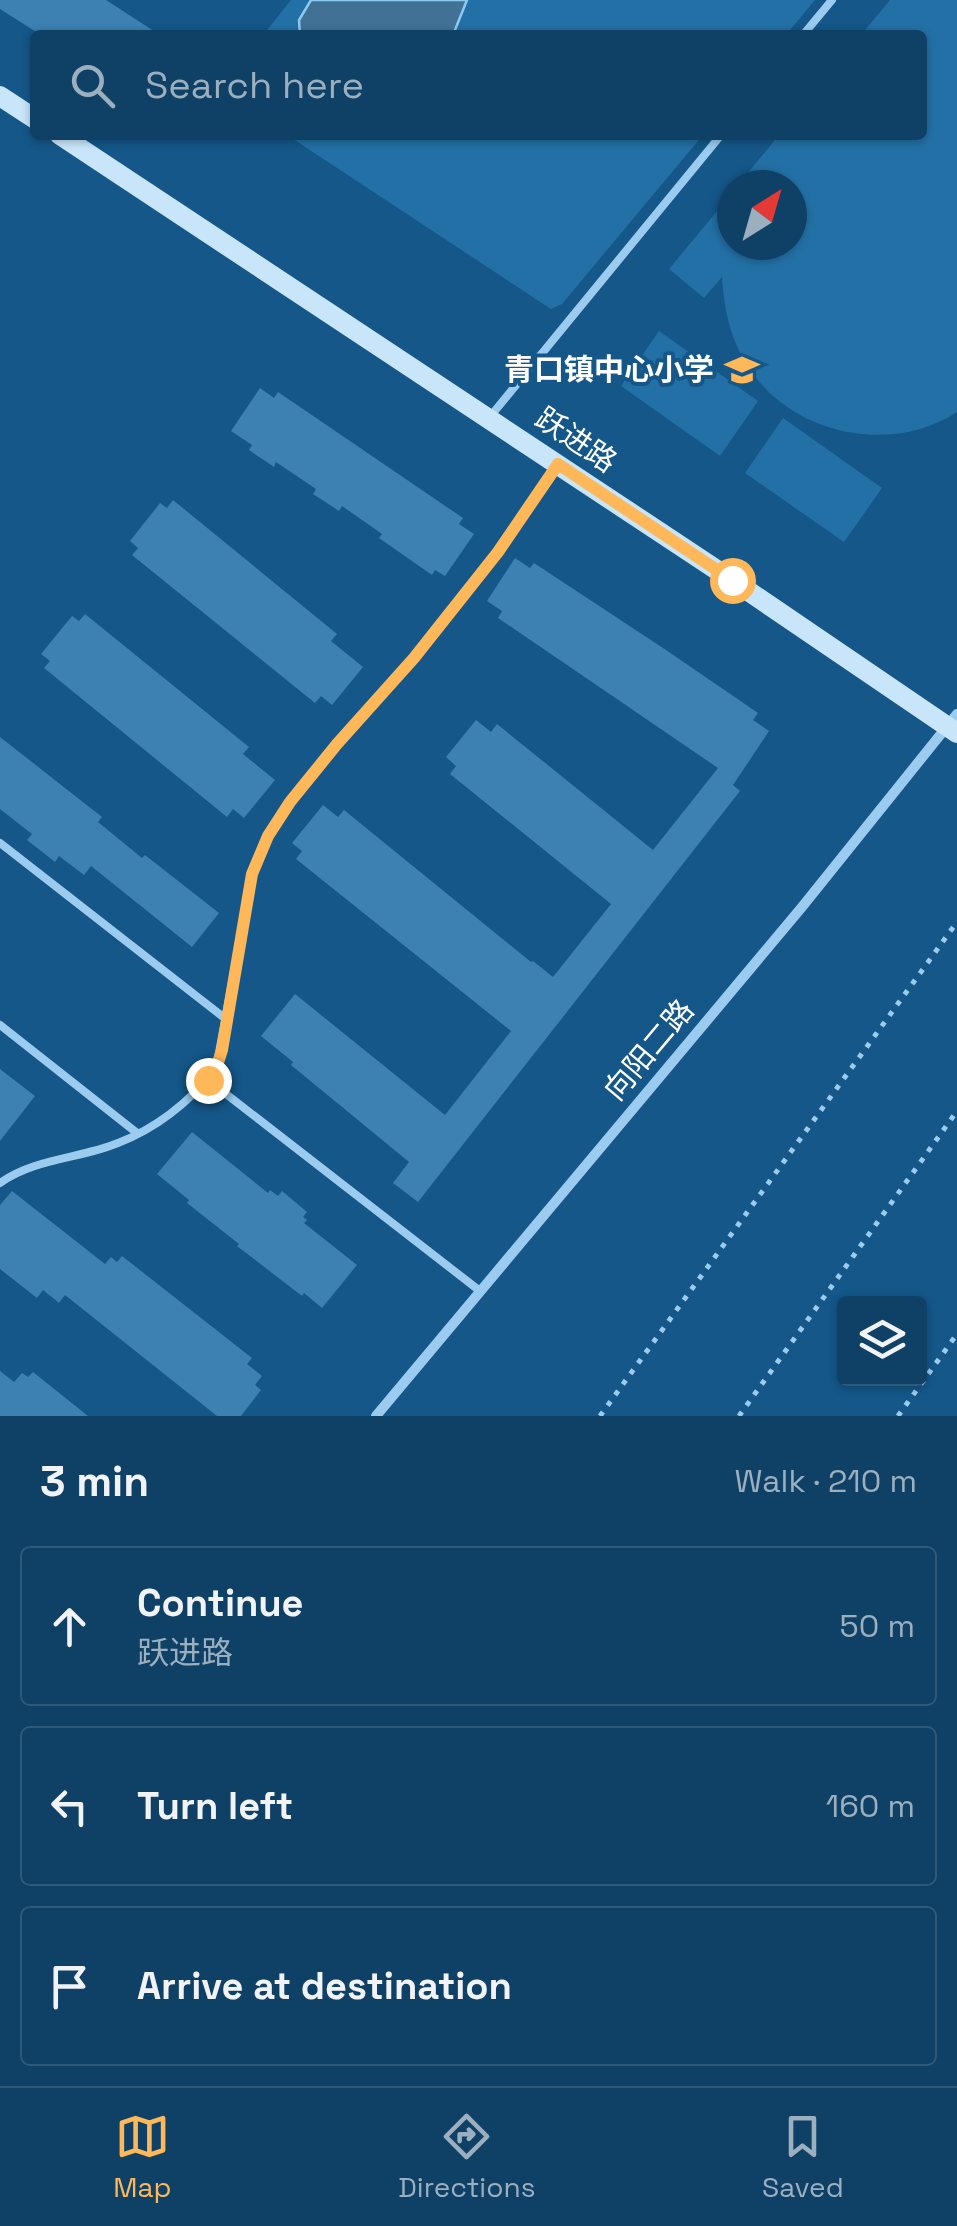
<!DOCTYPE html>
<html lang="en">
<head>
<meta charset="utf-8">
<style>
  :root { --surface:#0f4166; --page:#1d4c6f; --text:#f1f3f6; --muted:#9bafbf; --line:#2f5a7a; --accent:#ffb859 }
  body { margin:0; font-family:"Space Grotesk","Noto Sans SC",sans-serif; background:var(--page); color:var(--text) }
  .controls { position:absolute; right:30px; bottom:30px; display:grid; overflow:hidden; border-radius:10px; box-shadow:0 2px 8px #0004 }
  .controls button { width:90px; height:90px; display:grid; place-items:center; padding:0; border:0; border-bottom:2px solid var(--line); background:var(--surface); color:var(--text); font:50px sans-serif }
  .compass { position:absolute; left:717px; top:170px; width:90px; height:90px; border-radius:50%; background:var(--surface); box-shadow:0 2px 8px #0004; rotate:37deg }
  .stop { position:absolute; width:30px; height:30px; margin:-22px; border:8px solid #ffb859; border-radius:50%; background:#fff }
  .stop.end { background:#ffb859; border-color:#fff; box-shadow:0 2px 10px #0008 }
  .list { margin:0; padding:0; list-style:none }
  h2 { display:flex; justify-content:space-between; align-items:center; height:130px; margin:0; padding:0 40px; font-size:42px }
  h2 small { font-size:32px; font-weight:400; color:var(--muted) }
  .list li { display:grid; grid-template-columns:65px 1fr auto; gap:30px; align-items:center; box-sizing:border-box; height:160px; margin:0 20px 20px; padding:0 20px; border:2px solid var(--line); border-radius:10px }
  .list b { display:block; font-size:38px; white-space:nowrap }
  .list p { margin:0; font-size:32px; white-space:nowrap; color:var(--muted) }
  .list em { font-size:32px; font-style:normal; color:var(--muted) }
  .icon { flex:none; width:55px; height:55px; fill:none; stroke:currentColor; stroke-width:2; stroke-linecap:round; stroke-linejoin:round }
  .map { position:relative; flex:none; width:957px; height:1416px; overflow:hidden }
  .search { position:absolute; background:var(--surface); box-shadow:0 2px 8px #0004; left:30px; right:30px; top:30px; height:110px; display:flex; align-items:center; gap:25px; box-sizing:border-box; padding:0 35px; border-radius:10px; color:var(--muted); font-size:38px }
  .sheet { height:670px; background:var(--surface) }
  nav { display:flex; justify-content:space-around; align-items:center; box-sizing:border-box; height:140px; border-top:2px solid var(--line); background:var(--surface); font-size:28px; color:var(--muted) }
  nav a { display:grid; justify-items:center; gap:5px }
  nav .on { color:var(--accent) }
  .map>svg:first-child { display:block }
  .green { fill:#2370a6 }
  .water { fill:#417296; stroke:#8ccaf2; stroke-width:2.5 }
  .building { fill:#3d81b2 }
  .lines { fill:none; stroke-linecap:round; stroke-linejoin:round }
  .path { stroke:#9bccef; stroke-width:5; stroke-dasharray:5 8; stroke-linecap:butt }
  .lane { stroke:#9bccef; stroke-width:8 }
  .street { stroke:#9bccef; stroke-width:10 }
  .secondary { stroke:#c8e5fa; stroke-width:20 }
  .route { stroke:#ffb859; stroke-width:12 }
  .labels { text-anchor:middle; stroke-width:8; stroke-linejoin:round; paint-order:stroke }
  .poi-label { font-size:30px; font-weight:bold; fill:#fff; stroke:#145788; text-anchor:end }
  .street-label { font-size:30px; fill:#fff; stroke:#145788 }
</style>
</head>
<body>
<div class="map">
<svg width="957" height="1416" viewBox="0 0 957 1416">
  <rect width="100%" height="100%" fill="#145788"/>
  <path class="green" d="M291,0h524l-29,35h-523z
    M890,0h67v412c-65,43 -162,23 -206,-41 -20,-29 -27,-60 -29,-94l-18,21 -35,-29 63,-76v52h60v-60h-54l41,-50h143v-100h-61z
    M287,135h416l-141,169 -11,5z
    M659,331l99,70 -38,55 -99,-70z
    M783,418l99,70 -38,54 -99,-69z"/>
  <path class="water" d="M311,0h156l-14,35h-153l-1,-15z"/>
  <path class="building" d="M0,0h106l54,35h-119l-41,-26z
    M260,388l14,10 4,-6 185,126 -4,6 15,10 -29,42 -10,-6 -3,5 -53,-37 3,-4 -40,-28 -3,5 -26,-17 3,-5 -40,-27 -2,5 -25,-17 3,-5 -21,-14z
    M173,500l164,134 -6,7 32,26 -31,38 -11,-9 -6,7 -183,-148 6,-7 -8,-7 30,-38 7,5z
    M515,558l15,10 4,-5 132,87 92,63 -5,7 16,11 -36,54 7,6 -322,411 -25,-19 16,-21 -118,-97 2,-3 -32,-26 34,-42 150,121 66,-84 -215,-172 6,-8 -10,-8 31,-38 15,12 6,-7 187,152 2,-1 20,16 58,-73 -161,-130 6,-8 -10,-9 30,-37 15,12 6,-8 156,126 65,-82 -220,-150 4,-7 -15,-10z
    M85,614l164,133 -6,7 32,26 -31,38 -11,-9 -6,8 -183,-149 6,-7 -9,-7 31,-38 7,5z
    M0,737l102,80 -4,5 44,36 3,-3 74,58 -27,34 -101,-81 -7,9 -25,-19 -4,6 -28,-22 5,-6 -32,-25z
    M0,1069l35,27 -35,45z
    M192,1132l76,61 2,-3 8,6 4,-5 25,21 -4,5 4,3 -3,3 53,42 -35,43 -18,-15 -2,3 -65,-50 2,-2 -52,-41 2,-3 -32,-26z
    M12,1191l93,73 6,-7 6,5 5,-6 130,102 -5,6 15,12 -7,9 6,5 -20,26h-24l-152,-121 -6,8 -16,-13 -6,8 -37,-29v-64z
    M0,1371l14,11 8,-9 6,4 5,-5 55,44h-88z"/>
  <g class="lines">
    <path class="path" d="M600,1416l357,-494
      M739,1416l218,-305
      M898,1416l59,-82"/>
    <path class="lane" d="M803,35l29,-35
      M489,418l232,-283
      M0,843l227,177
      M0,1025l137,108
      M208,1080l272,211
      M0,1183c35,-25 79,-24 118,-40 39,-15 72,-42 98,-74l36,-195 16,-38 22,-34 47,-58 77,-86 84,-105 59,-88"/>
    <path class="street" d="M376,1416l426,-509 155,-193"/>
    <path class="secondary" d="M0,96l35,23
      M60,135l672,445 225,153"/>
  </g>
  <g class="lines">
    <path class="route" d="M208,1080l8,-11 6,-19 30,-176 16,-38 22,-34 47,-58 77,-86 84,-106 60,-88 174,116"/>
  </g>
  <defs>
    <g id="school-bare" transform="scale(2.7)"><path d="M0-5L7-2L0 1L-7-2ZM-4 1L0 2.5L4 1V4Q0 6-4 4Z" fill="#ffb859" stroke="#145788" stroke-width="2.5" paint-order="stroke"/></g>
  </defs>
  <g fill-rule="evenodd">
    <use href="#school-bare" x="742" y="370"/>
  </g>
  <g class="labels">
    <g class="poi-label">
      <text x="714" y="380">青口镇中心小学</text>
    </g>
    <g class="street-label">
      <text transform="translate(576 440) rotate(34)" y="10">跃进路</text>
      <text transform="translate(649 1050) rotate(-50)" y="10">向阳二路</text>
    </g>
  </g>
</svg>
<div class="controls">
<button><svg class="icon" aria-label="layers" viewBox="0 0 24 24"><path d="M12 4l9 5-9 5-9-5zM3 14l9 5 9-5"/></svg></button>
</div>
<svg class="compass" viewBox="-18 -18 36 36"><path d="M0-13l5 13h-10z" fill="#e53935"/><path d="M0 13l5-13h-10z" fill="#9bafbf"/></svg>
<div class="stop" style="left:732px;top:580px"></div>
<div class="stop end" style="left:208px;top:1080px"></div>
<div class="search"><svg class="icon" aria-label="search" viewBox="0 0 24 24"><circle cx="10" cy="10" r="6"/><path d="M15 15l6 6"/></svg>Search here</div>
</div>
<section class="sheet">
<h2>3 min<small>Walk · 210 m</small></h2>
<ul class="list">
<li><svg class="icon" aria-label="ahead" viewBox="0 0 24 24"><path d="M12 20V5M6 11l6-6 6 6"/></svg><div><b>Continue</b><p>跃进路</p></div><em>50 m</em></li>
<li><svg class="icon" aria-label="left" viewBox="0 0 24 24"><path d="M17 20v-9H6M10 6l-5 5 5 5"/></svg><div><b>Turn left</b></div><em>160 m</em></li>
<li><svg class="icon" aria-label="arrive" viewBox="0 0 24 24"><path d="M6 21V4h12l-3 4 3 4H6"/></svg><div><b>Arrive at destination</b></div></li>
</ul>
</section>
<nav>
<a class="on"><svg class="icon" aria-label="map" viewBox="0 0 24 24"><path d="M3 6l6-2 6 2 6-2v14l-6 2-6-2-6 2zM9 4v14M15 6v14"/></svg>Map</a>
<a><svg class="icon" aria-label="directions" viewBox="0 0 24 24"><path d="M12 3l9 9-9 9-9-9zM9 14v-3h6M13 9l2 2-2 2"/></svg>Directions</a>
<a><svg class="icon" aria-label="saved" viewBox="0 0 24 24"><path d="M7 4h10v16l-5-4-5 4z"/></svg>Saved</a>
</nav>
</body>
</html>
